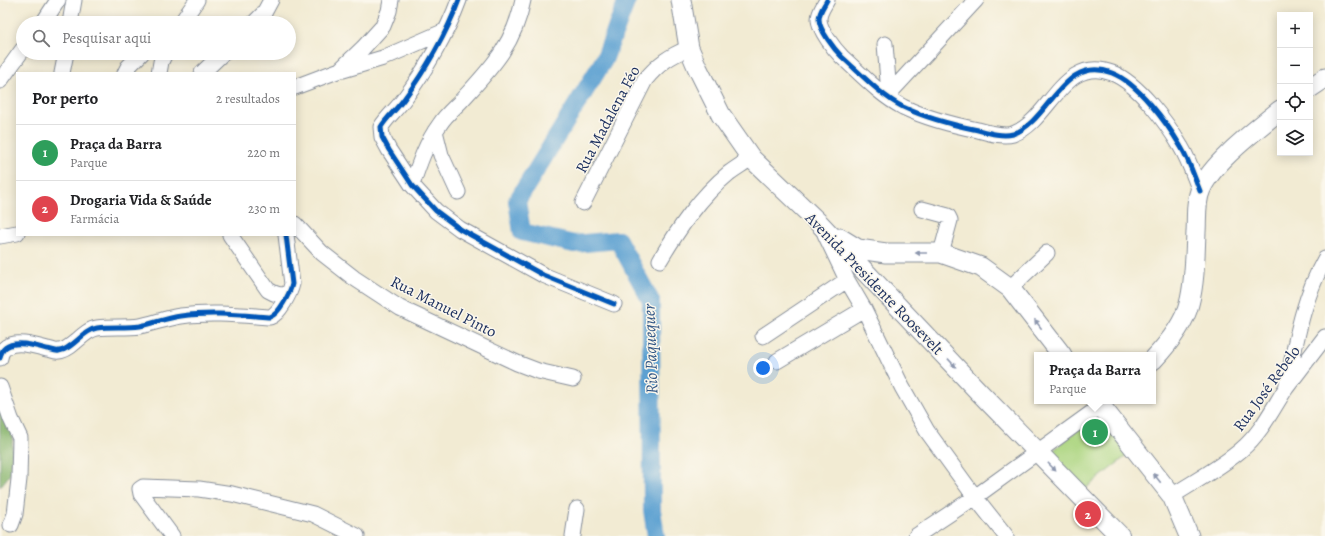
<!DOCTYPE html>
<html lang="pt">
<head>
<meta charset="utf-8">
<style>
  :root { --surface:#fff; --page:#f2f2f2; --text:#202124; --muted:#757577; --line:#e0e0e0; --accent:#d93025 }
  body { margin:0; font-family:Alegreya,serif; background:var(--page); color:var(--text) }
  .controls { position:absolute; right:12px; top:12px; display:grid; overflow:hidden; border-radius:0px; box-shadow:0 2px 10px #0003 }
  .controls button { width:36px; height:36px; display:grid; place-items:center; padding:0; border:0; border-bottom:1px solid var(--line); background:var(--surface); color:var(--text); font:20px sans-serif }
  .you { position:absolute; left:763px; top:368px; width:14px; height:14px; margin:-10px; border:3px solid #fff; border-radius:50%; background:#1a73e8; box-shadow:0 0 0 6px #1a73e833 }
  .badge { display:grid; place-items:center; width:26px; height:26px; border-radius:50%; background:var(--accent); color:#fff; font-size:13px; font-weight:700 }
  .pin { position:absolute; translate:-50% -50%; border:2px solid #fff; box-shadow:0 1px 4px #0006 }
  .popup { position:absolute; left:1034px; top:352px; width:122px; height:52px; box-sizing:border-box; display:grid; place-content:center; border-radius:0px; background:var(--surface); filter:drop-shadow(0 1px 3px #0005); font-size:13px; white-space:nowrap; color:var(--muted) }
  .popup b { font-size:15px; color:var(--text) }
  .popup::after { content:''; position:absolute; left:50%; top:100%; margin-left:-8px; border:8px solid transparent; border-top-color:var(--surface) }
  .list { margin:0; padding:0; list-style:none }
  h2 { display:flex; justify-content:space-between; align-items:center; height:52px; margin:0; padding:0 16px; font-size:17px }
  h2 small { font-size:13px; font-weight:400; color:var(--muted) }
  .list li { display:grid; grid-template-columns:26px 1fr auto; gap:12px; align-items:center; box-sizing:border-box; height:56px; padding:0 16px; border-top:1px solid var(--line) }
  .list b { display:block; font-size:15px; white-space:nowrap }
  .list p { margin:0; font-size:13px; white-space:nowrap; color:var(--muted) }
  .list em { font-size:13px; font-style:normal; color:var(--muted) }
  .icon { flex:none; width:22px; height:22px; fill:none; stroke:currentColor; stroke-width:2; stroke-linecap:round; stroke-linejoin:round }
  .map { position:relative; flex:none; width:1325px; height:536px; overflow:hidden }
  .search { position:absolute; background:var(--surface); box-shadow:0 2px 10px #0003; left:16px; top:16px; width:280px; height:44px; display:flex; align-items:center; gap:10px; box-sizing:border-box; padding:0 14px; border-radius:22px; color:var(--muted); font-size:15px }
  .panel { position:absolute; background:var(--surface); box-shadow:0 2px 10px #0003; left:16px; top:72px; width:280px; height:164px; border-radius:0px }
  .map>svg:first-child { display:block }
  .green { fill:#acd580; stroke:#64826f }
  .forest { fill:#89b66e; stroke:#527266 }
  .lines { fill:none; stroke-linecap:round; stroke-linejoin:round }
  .river { stroke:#5ca0d1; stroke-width:18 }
  .minor-casing { stroke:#868d98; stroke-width:17 }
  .major-casing { stroke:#868d98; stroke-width:21 }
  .minor { stroke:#fff; stroke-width:15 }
  .major { stroke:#fff; stroke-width:19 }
  .cycleway-casing { stroke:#fbf7ec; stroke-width:8 }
  .cycleway { stroke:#0057b8; stroke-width:5 }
  .oneway { fill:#8d97ae }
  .labels { text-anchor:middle; stroke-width:3; stroke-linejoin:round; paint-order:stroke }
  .street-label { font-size:16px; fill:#1b2f5e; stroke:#fbf7ec }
  .water-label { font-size:17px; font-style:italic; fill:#325786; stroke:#fbf7ec }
</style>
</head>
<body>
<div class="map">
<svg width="1325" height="536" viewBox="0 0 1325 536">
  <rect width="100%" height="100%" fill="#fbf7ec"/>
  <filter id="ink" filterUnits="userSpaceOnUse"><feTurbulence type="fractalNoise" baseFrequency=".025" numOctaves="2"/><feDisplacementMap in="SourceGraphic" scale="8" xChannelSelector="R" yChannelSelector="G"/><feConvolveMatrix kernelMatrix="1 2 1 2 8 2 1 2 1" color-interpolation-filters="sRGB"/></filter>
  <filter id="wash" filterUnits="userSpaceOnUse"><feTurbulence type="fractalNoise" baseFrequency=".012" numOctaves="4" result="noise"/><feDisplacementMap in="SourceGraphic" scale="16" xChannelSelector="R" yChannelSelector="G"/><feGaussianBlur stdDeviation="0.9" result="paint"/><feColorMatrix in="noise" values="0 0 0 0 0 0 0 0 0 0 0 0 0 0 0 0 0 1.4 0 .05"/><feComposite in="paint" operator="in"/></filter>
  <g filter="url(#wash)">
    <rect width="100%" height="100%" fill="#f2ebd3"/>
    <path class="green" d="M1100,411l30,42 -45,36 -36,-35z"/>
    <path class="forest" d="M0,409l13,21 -2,43 -11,14z"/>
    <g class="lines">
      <path class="river" d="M627,0l-23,60 -87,141 5,31 52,12 44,-4 33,61 1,209 4,26"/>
    </g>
  </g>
  <g filter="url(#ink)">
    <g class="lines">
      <g class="minor-casing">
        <path id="minor" d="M459,0c-12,33 -34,71 -55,99 -7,10 -17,18 -23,28l1,10 7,13 23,35 24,26 24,18 83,46 71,29
          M827,0c-3,6 -8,12 -8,19 0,11 16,31 23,38 19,17 38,38 61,50 23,11 50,18 75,23 11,3 25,7 35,4 37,-13 50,-80 99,-61 26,10 55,50 69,74 8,13 13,29 19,44
          M43,23l15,-23
          M70,23l4,-23
          M181,23l16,-23
          M254,23l10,-10 7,-13
          M885,44l4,50
          M343,70l40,-12 62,-27
          M62,73l4,-20
          M125,73l3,-6 14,-14
          M159,73l2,-11 4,-9
          M202,73l21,-20
          M0,81l23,-32
          M295,87l45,-17 23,-22 20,-22 6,-15 2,-11
          M887,96l89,-96
          M435,131l6,24 17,37
          M412,185c7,-21 14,-42 28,-61 5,-8 13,-15 20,-22 30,-33 54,-56 63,-102
          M583,203l62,-123c14,-17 25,-24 44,-32
          M922,209l26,7 2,4 -9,33
          M295,224l27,29 32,25 46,30 117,55 21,8 35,8
          M825,234l22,46 17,29 38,78 25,44 48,66 31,39
          M230,235l38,55c7,4 12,6 19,4
          M0,236l17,-3
          M660,260c19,-32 40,-63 69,-87 7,-5 15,-10 22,-15
          M1010,288l37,-35
          M763,336l84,-56
          M0,358c3,-22 33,-13 47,-9 3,0 8,3 12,2 13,-1 24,-21 38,-23 14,-2 29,0 43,-2 14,-3 27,-8 41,-10 30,-4 59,-1 89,1 9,-3 20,-24 22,-33l-6,-49
          M777,361l87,-52
          M1287,384c9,-43 16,-86 38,-125
          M0,387l11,32 9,19 -1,41 -4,35 -4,11
          M1172,496c23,-15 48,-28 69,-46 20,-17 31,-40 45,-62 13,-17 26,-34 39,-51
          M172,536l-31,-42 -1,-5 3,-2 56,2 33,5 81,20 44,22
          M573,536l4,-27
          M916,536l59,-39 126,-91"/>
      </g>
      <g class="major-casing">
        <path id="major" d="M681,0l8,48 8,19 24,48 30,43 68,65 161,170 140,143
          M1310,88l15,-10
          M840,238l18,11 28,4h55l40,14 29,21 52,67
          M1153,360c14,-15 31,-35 36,-56 6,-22 6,-49 7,-72 1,-14 -1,-30 5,-43 12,-27 55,-59 79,-79
          M1097,401l75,95 17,40"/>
      </g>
      <use href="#minor" class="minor"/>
      <use href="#major" class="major"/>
      <g class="cycleway-casing">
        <path id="cycleway" d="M459,0c-12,33 -34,71 -55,99 -7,10 -17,18 -23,28l1,10 7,13 23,35 24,26 24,18 83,46 71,29
          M827,0c-3,6 -8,12 -8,19 0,11 16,31 23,38 19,17 38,38 61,50 23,11 50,18 75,23 11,3 25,7 35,4 37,-13 50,-80 99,-61 26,10 55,50 69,74 8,13 13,29 19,44
          M0,358c3,-22 33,-13 47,-9 3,0 8,3 12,2 13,-1 24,-21 38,-23 14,-2 29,0 43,-2 14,-3 27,-8 41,-10 30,-4 59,-1 89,1 9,-3 20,-24 22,-33l-6,-49"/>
      </g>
      <use href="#cycleway" class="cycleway"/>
    </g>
    <defs><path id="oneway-solid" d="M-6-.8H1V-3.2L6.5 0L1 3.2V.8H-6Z"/></defs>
    <g class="oneway">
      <use href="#oneway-solid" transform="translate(921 253) rotate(-180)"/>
      <use href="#oneway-solid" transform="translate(1038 324) rotate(-127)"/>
      <use href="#oneway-solid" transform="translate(952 363) rotate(47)"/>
      <use href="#oneway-solid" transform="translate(1052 467) rotate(46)"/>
      <use href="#oneway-solid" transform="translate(1157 478) rotate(-128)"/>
    </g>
  </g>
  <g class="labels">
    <g class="street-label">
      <text transform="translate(607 119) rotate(-62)" y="6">Rua Madalena Féo</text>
      <text transform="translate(875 283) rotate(46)" y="6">Avenida Presidente Roosevelt</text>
      <text transform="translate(444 306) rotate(27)" y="6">Rua Manuel Pinto</text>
      <text transform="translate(1266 388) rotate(-54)" y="6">Rua José Rebelo</text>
    </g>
    <g class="water-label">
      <text transform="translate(650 349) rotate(-92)" y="6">Rio Paquequer</text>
    </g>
  </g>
</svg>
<div class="controls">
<button>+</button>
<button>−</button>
<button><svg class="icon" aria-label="locate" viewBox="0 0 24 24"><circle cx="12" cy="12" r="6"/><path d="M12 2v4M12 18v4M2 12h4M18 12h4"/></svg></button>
<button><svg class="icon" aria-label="layers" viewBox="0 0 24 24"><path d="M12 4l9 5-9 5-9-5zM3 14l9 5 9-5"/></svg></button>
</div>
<div class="you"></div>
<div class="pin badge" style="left:1095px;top:432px;background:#2e9e5b">1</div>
<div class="popup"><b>Praça da Barra</b>Parque</div>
<div class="pin badge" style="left:1088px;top:514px;background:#e0444e">2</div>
<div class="search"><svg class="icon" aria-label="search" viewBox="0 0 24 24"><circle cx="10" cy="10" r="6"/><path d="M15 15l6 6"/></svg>Pesquisar aqui</div>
<section class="panel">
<h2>Por perto<small>2 resultados</small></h2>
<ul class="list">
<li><span class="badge" style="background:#2e9e5b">1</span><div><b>Praça da Barra</b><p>Parque</p></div><em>220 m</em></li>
<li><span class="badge" style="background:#e0444e">2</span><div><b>Drogaria Vida &amp; Saúde</b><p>Farmácia</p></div><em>230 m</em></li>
</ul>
</section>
</div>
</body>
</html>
